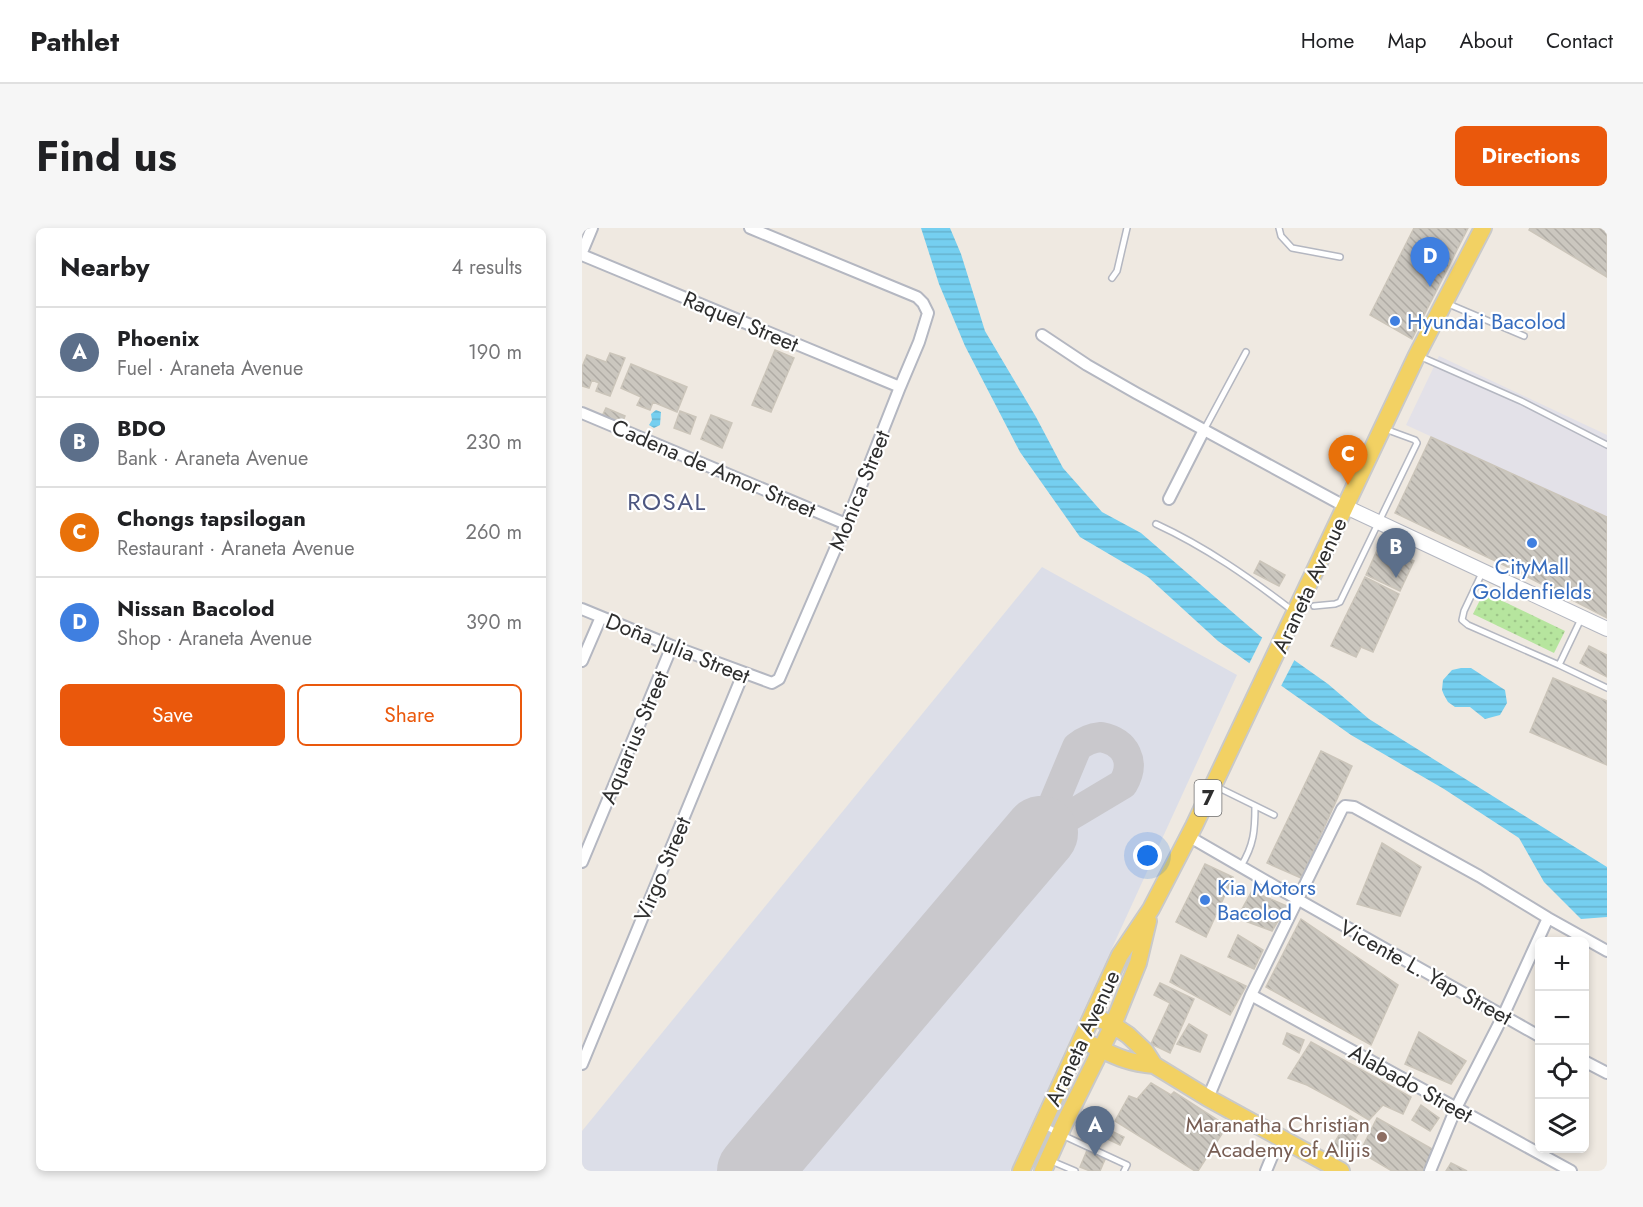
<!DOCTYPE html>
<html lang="en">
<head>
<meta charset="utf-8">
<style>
  :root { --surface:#fff; --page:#f6f6f6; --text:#202124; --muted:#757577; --line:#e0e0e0; --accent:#ea580c }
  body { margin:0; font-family:Jost,sans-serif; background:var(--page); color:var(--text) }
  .controls { position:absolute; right:18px; bottom:18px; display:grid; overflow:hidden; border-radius:9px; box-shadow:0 3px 9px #0003 }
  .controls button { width:54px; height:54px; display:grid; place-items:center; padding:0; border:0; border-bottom:2px solid var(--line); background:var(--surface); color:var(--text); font:30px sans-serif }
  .you { position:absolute; left:566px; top:628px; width:21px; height:21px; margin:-15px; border:4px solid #fff; border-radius:50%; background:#1a73e8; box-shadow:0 0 0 9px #1a73e833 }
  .badge { display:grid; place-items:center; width:39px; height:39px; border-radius:50%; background:var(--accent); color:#fff; font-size:20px; font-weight:700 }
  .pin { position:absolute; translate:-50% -50px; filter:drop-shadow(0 2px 3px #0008) }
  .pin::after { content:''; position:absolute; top:32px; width:21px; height:18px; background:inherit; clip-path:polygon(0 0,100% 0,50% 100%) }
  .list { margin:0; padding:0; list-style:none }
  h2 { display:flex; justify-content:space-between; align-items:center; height:78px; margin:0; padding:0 24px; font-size:26px }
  h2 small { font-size:20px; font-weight:400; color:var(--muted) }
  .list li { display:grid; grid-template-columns:39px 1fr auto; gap:18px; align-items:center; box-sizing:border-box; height:90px; padding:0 24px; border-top:2px solid var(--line) }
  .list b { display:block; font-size:22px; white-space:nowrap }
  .list p { margin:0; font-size:20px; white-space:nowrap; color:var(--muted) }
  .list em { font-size:20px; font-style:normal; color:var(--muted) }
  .actions { display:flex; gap:12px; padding:18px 24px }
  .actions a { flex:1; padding:14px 0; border:2px solid var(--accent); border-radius:9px; text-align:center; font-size:21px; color:var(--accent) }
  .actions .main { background:var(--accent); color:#fff }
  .icon { flex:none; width:33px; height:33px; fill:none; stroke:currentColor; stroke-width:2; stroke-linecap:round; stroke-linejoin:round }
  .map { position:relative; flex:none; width:1025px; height:943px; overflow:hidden; border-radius:9px }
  header { display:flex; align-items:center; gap:36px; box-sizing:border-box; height:84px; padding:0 30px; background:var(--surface); border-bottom:2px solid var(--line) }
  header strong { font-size:28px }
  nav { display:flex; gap:33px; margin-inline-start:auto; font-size:21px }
  .intro { display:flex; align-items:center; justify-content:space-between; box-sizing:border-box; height:144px; padding:0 36px }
  h1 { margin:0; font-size:42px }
  .button { padding:15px 27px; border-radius:9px; background:var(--accent); color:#fff; font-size:21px; font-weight:700 }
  main { display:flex; gap:36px; padding:0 36px }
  aside { flex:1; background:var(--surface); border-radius:9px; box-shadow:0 3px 9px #0003 }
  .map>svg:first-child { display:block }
  .industrial { fill:#e3e1e8 }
  .airport { fill:#dcdee8 }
  .park { fill:url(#park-dots) }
  .water { fill:url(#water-rules) }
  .pier { fill:#efe9e1 }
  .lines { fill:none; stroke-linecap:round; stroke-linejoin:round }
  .taxiway { stroke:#c9c8cc; stroke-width:30 }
  .runway { stroke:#c9c8cc; stroke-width:74 }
  .building { fill:url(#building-back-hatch); stroke:#cbc5ba; stroke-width:1.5 }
  .lane-casing { stroke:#b4b7c1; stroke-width:8 }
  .street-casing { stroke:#b4b7c1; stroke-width:14 }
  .secondary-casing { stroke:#b4b7c1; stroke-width:16 }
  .primary-casing { stroke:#c9c9c9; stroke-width:20 }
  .lane { stroke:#fff; stroke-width:5 }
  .street { stroke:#fff; stroke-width:10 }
  .secondary { stroke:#fff; stroke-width:14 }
  .primary { stroke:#f2d163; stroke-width:16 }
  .shop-dot { fill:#3f7fe0; stroke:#fff; stroke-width:2 }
  .education-dot { fill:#8d6e63; stroke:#fff; stroke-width:2 }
  .labels { text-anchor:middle; stroke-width:4.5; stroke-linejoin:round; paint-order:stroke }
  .shield { fill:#fff; stroke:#6d6d6d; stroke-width:1.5 }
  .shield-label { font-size:21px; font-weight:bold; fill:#2e2e2e }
  .street-label { font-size:22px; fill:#2e2e2e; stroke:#fff }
  .shop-label { font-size:22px; fill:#366cbe; stroke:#fff; text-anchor:start }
  .education-label { font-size:22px; fill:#785e54; stroke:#fff; text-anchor:end }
  .neighbourhood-label { font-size:24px; letter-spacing:1.5px; fill:#4d5680; stroke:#fff }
</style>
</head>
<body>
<header>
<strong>Pathlet</strong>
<nav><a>Home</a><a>Map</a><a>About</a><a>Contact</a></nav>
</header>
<div class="intro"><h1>Find us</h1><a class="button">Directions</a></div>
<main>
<aside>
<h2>Nearby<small>4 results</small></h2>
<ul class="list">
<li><span class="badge" style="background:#5c6f8a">A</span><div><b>Phoenix</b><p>Fuel · Araneta Avenue</p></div><em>190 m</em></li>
<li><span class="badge" style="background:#5c6f8a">B</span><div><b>BDO</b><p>Bank · Araneta Avenue</p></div><em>230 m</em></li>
<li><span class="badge" style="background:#e8710a">C</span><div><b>Chongs tapsilogan</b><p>Restaurant · Araneta Avenue</p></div><em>260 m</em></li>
<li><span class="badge" style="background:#3f7fe0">D</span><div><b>Nissan Bacolod</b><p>Shop · Araneta Avenue</p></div><em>390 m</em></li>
</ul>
<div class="actions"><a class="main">Save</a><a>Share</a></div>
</aside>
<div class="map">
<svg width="1025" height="943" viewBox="0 0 1025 943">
  <defs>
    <pattern id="park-dots" width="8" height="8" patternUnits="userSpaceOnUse" patternTransform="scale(1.5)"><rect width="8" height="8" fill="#b6e59e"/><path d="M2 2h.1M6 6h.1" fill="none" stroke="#9dc588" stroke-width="1.8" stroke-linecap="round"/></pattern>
    <pattern id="water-rules" width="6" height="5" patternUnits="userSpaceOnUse" patternTransform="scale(1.5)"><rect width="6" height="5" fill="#75cff0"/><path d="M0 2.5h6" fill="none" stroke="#66b2ce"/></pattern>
    <pattern id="building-back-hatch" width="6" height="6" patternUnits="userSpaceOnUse" patternTransform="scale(1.5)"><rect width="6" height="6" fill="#cbc7bf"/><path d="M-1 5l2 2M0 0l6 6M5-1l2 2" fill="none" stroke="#afaba4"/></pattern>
  </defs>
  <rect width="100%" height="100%" fill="#efe9e1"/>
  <path class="industrial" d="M857,128l168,79v82l-201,-92z"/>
  <path class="airport" d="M460,339l195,108 -227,496h-428v-40z"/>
  <path class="park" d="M902,364l81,39 -11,22 -81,-39z"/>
  <path class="water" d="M339,0h29l11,26 24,77 51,86 27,51 39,44 39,21 119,103 68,48 41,35 238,148v50l-26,2 -37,-37 -25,-44 -75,-49 -93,-54 -133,-94 -70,-64 -68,-40 -60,-85 -55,-106 -26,-62z
    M74,182l5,2 -1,13 -6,3 -5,-3 3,-5 -1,-6z
    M879,440h10l34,22 2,13 -7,12 -15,4 -15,-12h-15l-7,-5 -4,-7 -2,-5 1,-10 9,-10z"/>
  <path class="pier" d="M682,406l32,23 -16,31 -32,-22z"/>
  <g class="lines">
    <path class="taxiway" d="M519,509c25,5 35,25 22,47l-82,49 36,-86c7,-6 14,-9 24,-10z"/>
    <path class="runway" d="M172,943l287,-338"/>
  </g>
  <path class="building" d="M832,0h54l-56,111 -42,-24z
    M948,0h77v49l-78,-47z
    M193,122l19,8 -23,54 -19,-7z
    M28,125l15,5 -15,38 -14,-5 3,-8 -7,-3 -3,8 -7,-2v-19l5,-12 19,7z
    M49,136l56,23 -10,25 -24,-10 -3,8 -13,-5 4,-8 -20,-9z
    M24,180l19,8 -3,8 -20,-8z
    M98,183l16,6 -6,17 -16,-6z
    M129,187l21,8 -10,25 -21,-9z
    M849,209l176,80v101l-95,-49 -117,-56z
    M797,318l35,15 -14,30 -34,-16z
    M678,333l25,14 -6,11 -25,-13z
    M783,349l34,17 -26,58 -12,-5 -5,10 -25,-11z
    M1007,418l18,9v22l-27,-14z
    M971,450l54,23v64l-77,-33z
    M739,523l31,15 -51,112 -34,-15z
    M800,615l39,24 -21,49 -43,-12z
    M623,636l28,13 -27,60 -30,-15z
    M670,663l35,15 -15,25 -35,-13z
    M719,691l97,66 -27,60 -105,-58z
    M656,707l25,15 -9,19 -26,-12z
    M599,727l65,31 -16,29 -60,-33z
    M578,755l34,16 -24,54 -19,-9 19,-41 -16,-8z
    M607,796l18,11 -7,17 -23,-8z
    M837,804l47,29 -15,23 -46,-20z
    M705,805l17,7 -5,13 -16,-9z
    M729,814l100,55 -8,17 -20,-9 -14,15 -25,-15 -37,-20 -19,-7z
    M569,855l20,12 3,-3 53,34 -29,45h-3l-80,-50 14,-25 8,3z
    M839,877l18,13 -9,13 -18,-11z
    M768,888l13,8 -15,29 -16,-6z
    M795,890l57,32 -12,21h-30l-32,-19z
    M511,894l31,15 -4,8 -21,-10v-4l-9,-4z
    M506,920l18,9 -6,14h-10l-10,-4z
    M869,935l16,8h-21z"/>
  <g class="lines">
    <g class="lane-casing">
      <path id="lane" d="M697,0l2,8 11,12 48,9
        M530,50l5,-7 10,-43
        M864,75l78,33
        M837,128l102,45 86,44
        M622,202l42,-78
        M574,296c50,23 94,54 137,87
        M900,345l-18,38 -2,9 6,5 91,40 48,23
        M732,378l21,-2 5,-2 77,-159 -2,-3 -30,-11
        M977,437l22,-46
        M633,558l59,29
        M659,638c13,-21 14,-36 14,-60
        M461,897l17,9 67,31 -3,6
        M467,932l26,11"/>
    </g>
    <g class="street-casing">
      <path id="street" d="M0,24l10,-24
        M0,27l318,132
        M460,107l45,30 49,28 210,114
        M0,185l264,111
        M587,271l35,-69
        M0,381l90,37 100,37 7,-4 67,-155 54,-137 19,-45 9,-29 -5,-10 -6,-6 -167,-69
        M0,433l19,-44
        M606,608l109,63 242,137
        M0,634l90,-216
        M669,767l320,176
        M1002,833l23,12
        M0,836l161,-390
        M626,870l43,-103 91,-186 3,-3 9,1 125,69 69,42 59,33
        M684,943l7,-17
        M848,943l26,-63 47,-92 45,-98"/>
    </g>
    <g class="secondary-casing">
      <path id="secondary" d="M764,279l261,122"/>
    </g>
    <g class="primary-casing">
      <path id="primary" d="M511,788l20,9 15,10 17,16 9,14 54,33 133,73
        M510,817c23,11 36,18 62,20
        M439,943l99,-216 31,-46 43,-83 223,-471 66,-127
        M461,943l22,-49 48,-97 25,-62 10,-42"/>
    </g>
    <use href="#lane" class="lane"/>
    <use href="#street" class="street"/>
    <use href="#secondary" class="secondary"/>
    <use href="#primary" class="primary"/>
  </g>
  <g class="shop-dot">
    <circle cx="813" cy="93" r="6"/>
    <circle cx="950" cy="315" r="6"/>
    <circle cx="623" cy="672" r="6"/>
  </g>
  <circle class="education-dot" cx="800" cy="909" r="6"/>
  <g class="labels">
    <rect class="shield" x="612.5" y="552" width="27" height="36" rx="4.5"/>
    <g class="shield-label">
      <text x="626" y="577">7</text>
    </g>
    <g class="street-label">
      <text transform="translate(159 93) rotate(23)" y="8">Raquel Street</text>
      <text transform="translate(132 240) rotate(23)" y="8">Cadena de Amor Street</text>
      <text transform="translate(277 262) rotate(-68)" y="8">Monica Street</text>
      <text transform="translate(727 357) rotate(-65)" y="8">Araneta Avenue</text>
      <text transform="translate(96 420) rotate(22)" y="8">Doña Julia Street</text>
      <text transform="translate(52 509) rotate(-67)" y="8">Aquarius Street</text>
      <text transform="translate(80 641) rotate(-67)" y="8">Virgo Street</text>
      <text transform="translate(844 744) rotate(29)" y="8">Vicente L. Yap Street</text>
      <text transform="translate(500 810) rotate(-65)" y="8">Araneta Avenue</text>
      <text transform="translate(829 855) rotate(29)" y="8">Alabado Street</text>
    </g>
    <g class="shop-label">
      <text x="825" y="101">Hyundai Bacolod</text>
      <text x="950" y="346" text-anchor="middle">CityMall<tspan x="950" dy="25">Goldenfields</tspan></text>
      <text x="635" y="667">Kia Motors<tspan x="635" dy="25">Bacolod</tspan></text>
    </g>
    <g class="education-label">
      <text x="788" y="904">Maranatha Christian<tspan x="788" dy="25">Academy of Alijis</tspan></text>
    </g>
    <g class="neighbourhood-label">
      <text x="85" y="282">ROSAL</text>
    </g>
  </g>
</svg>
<div class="controls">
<button>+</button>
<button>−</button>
<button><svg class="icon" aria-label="locate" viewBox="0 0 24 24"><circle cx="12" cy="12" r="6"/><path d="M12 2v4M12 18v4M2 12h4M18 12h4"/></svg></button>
<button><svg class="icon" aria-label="layers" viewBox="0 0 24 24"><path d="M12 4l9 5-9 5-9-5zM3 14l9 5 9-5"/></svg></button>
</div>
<div class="you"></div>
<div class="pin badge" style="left:513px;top:928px;background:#5c6f8a">A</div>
<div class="pin badge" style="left:814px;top:350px;background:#5c6f8a">B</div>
<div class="pin badge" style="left:766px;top:257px;background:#e8710a">C</div>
<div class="pin badge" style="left:848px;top:59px;background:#3f7fe0">D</div>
</div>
</main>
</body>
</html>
